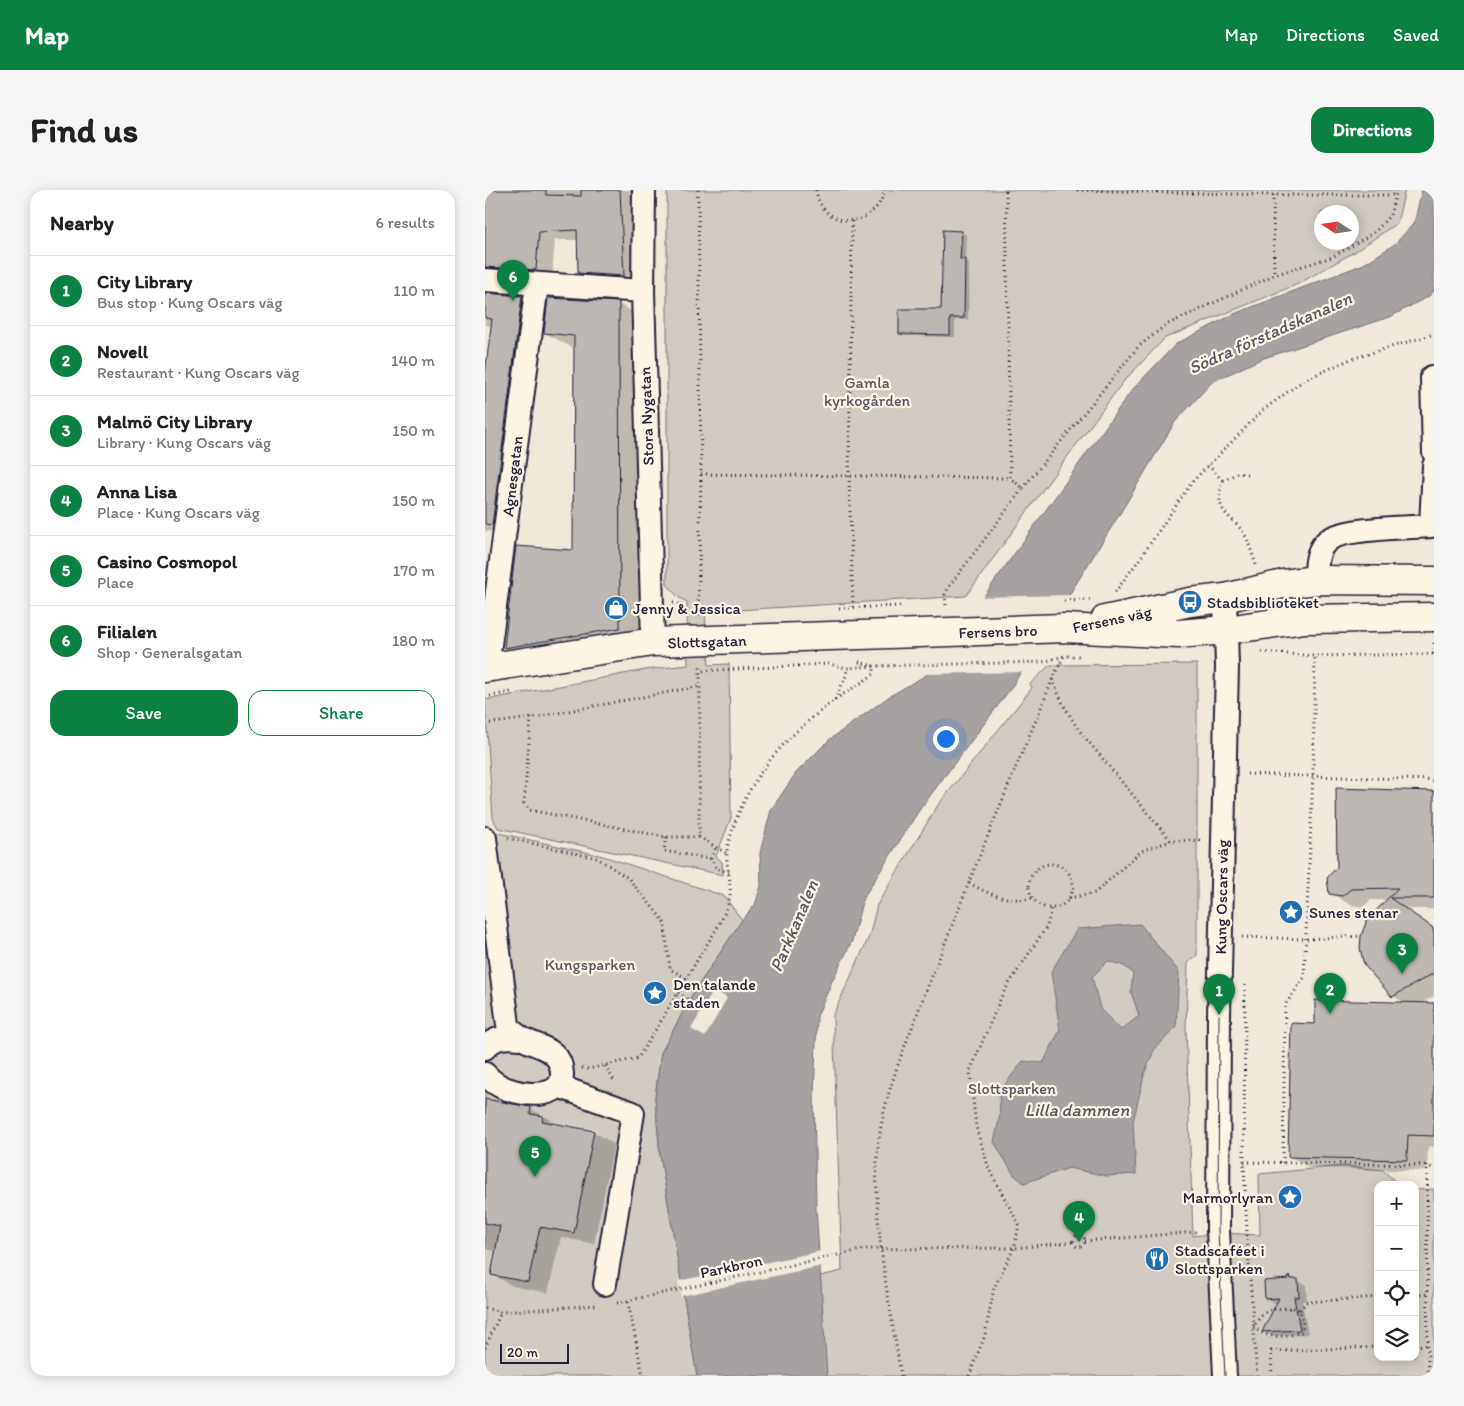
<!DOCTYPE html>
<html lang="en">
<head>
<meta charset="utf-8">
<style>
  :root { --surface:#fff; --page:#f6f6f6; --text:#222; --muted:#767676; --line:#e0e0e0; --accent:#0b8043 }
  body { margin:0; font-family:Itim,sans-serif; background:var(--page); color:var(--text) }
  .controls { position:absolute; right:15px; bottom:15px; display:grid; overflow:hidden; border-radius:10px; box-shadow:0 2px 12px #0003 }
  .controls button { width:45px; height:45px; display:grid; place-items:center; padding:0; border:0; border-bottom:1px solid var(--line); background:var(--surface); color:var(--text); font:25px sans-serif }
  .compass { position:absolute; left:829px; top:15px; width:45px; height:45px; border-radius:50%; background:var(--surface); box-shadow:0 2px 12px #0003; rotate:282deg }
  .scale { position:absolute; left:15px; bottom:12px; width:69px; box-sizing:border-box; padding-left:5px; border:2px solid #22223b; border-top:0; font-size:14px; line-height:18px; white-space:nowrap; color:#22223b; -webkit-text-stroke:4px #fcf5e5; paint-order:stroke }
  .you { position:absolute; left:460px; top:548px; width:18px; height:18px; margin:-12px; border:4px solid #fff; border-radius:50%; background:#1a73e8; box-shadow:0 0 0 8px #1a73e833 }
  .badge { display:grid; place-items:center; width:32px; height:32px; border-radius:50%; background:var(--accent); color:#fff; font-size:16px; font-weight:700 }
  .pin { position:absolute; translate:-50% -41px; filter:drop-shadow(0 1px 2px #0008) }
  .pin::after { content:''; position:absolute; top:26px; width:18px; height:15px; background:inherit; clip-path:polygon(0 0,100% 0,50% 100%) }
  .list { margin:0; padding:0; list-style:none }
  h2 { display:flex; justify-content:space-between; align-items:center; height:65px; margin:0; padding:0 20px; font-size:21px }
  h2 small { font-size:16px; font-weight:400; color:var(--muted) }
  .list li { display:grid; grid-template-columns:32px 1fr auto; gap:15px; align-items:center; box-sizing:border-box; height:70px; padding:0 20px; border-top:1px solid var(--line) }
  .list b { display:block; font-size:19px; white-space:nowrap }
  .list p { margin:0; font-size:16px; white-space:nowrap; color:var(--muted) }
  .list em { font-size:16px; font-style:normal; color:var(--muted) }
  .actions { display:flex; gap:10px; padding:15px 20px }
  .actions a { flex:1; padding:11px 0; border:1px solid var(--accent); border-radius:15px; text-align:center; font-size:18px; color:var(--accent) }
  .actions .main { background:var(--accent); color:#fff }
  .icon { flex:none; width:28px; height:28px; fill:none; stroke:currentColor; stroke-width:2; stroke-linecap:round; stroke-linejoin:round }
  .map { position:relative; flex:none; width:949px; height:1186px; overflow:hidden; border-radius:15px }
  header { display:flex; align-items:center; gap:30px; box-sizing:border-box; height:70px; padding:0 25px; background:var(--accent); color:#fff }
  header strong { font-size:24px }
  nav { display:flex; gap:28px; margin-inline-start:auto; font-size:18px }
  .intro { display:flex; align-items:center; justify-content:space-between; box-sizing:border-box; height:120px; padding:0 30px }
  h1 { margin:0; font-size:35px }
  .button { padding:12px 22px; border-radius:15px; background:var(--accent); color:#fff; font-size:18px; font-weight:700 }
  main { display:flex; gap:30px; padding:0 30px }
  aside { flex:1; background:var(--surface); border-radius:15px; box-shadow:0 2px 12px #0003 }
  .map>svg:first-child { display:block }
  .green { fill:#d1cbc3; stroke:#7a767f; fill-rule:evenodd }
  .water { fill:#a6a2a2; stroke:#716f79; fill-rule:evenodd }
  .pier { fill:#efe8db }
  .shadow { fill:#0003 }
  .building { fill:#bcb7b3; stroke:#22223b }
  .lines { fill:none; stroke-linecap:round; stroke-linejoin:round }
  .minor-casing { stroke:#22223b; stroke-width:26 }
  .major-casing { stroke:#22223b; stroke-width:31 }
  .path { stroke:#22223b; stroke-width:3; stroke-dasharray:1 4; stroke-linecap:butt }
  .minor { stroke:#fcf5e5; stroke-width:22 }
  .major { stroke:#fcf5e5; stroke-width:28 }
  .tram { stroke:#22223b; stroke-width:1 }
  .labels { text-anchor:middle; stroke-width:4.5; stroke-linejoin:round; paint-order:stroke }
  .park-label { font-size:16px; fill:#575564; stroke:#fcf5e5 }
  .street-label { font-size:16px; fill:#22223b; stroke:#fcf5e5 }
  .poi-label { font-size:16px; fill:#22223b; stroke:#fcf5e5; text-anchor:start }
  .water-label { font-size:18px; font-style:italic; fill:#575564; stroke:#fcf5e5 }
</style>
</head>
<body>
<header>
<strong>Map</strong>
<nav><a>Map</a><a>Directions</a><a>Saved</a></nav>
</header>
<div class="intro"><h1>Find us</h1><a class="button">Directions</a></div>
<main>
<aside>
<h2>Nearby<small>6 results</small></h2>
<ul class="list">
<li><span class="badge">1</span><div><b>City Library</b><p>Bus stop · Kung Oscars väg</p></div><em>110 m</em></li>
<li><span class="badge">2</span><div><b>Novell</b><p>Restaurant · Kung Oscars väg</p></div><em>140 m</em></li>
<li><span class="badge">3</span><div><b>Malmö City Library</b><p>Library · Kung Oscars väg</p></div><em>150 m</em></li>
<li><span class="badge">4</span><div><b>Anna Lisa</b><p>Place · Kung Oscars väg</p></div><em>150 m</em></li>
<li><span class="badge">5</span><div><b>Casino Cosmopol</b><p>Place</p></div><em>170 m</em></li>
<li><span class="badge">6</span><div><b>Filialen</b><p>Shop · Generalsgatan</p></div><em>180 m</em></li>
</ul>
<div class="actions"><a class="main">Save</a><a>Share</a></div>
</aside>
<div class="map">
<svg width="949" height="1186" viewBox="0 0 949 1186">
  <rect width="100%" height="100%" fill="#efe8db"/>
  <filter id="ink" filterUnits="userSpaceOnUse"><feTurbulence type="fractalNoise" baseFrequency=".02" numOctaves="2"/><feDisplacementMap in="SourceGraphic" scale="10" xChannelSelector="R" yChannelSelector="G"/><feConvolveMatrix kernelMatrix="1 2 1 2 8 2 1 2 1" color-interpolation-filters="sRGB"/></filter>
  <g filter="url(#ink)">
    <path class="green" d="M182,0h738l-8,33 -41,28 -58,33 -133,54 -42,44 -76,102 -81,112 -261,16 4,53 20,-1 2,154 -15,38 6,6 1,13 -225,-47 -5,-10 -8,-118 160,-30 43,-5 -1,-63 -9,-5 -11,-13zM836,22h30v30h-30z
      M712,474v291l-9,8 -2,65 7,208 28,-3 39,2 -1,-61 84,-8 40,4 16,15h-21v172h37v-167l19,-1v187h-608l-6,-100 22,-5 -9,-256 36,-78 8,-32 61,-100 94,-117 -2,-4 20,-19z
      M0,640l118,26 121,40 18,24 -50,75 -31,58 -6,44 5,58 37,221h-212z"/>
    <path class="water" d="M937,0h12v101l-5,5 -39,21 -129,42 -49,23 -37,40 -56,93 -108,173 -91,121 -57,89 -11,43 -19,38 -16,37 -3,79 2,113 11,168h-130l-37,-221 -5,-58 6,-44 31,-58 50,-75 13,-15 6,-19 -1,-33 11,-43 25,-37 33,-33 61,-44 38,-22 204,-284 44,-46 58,-30 130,-50 31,-20 19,-21z
      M655,734l39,48 -3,55 -22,23 -10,25 -11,47 3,52 -29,2 -38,-8 -45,15 -10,-8 -20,-33 6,-27 -1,-23 24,-31 20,2 17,-33 -9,-58 26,-43zM623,771l16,5 9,7 -2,19 8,24 -18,14 -21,-21 -8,-32z"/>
    <path class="pier" d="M587,405l-49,77 -101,2 4,-2 53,-75z
      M229,800l13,8 -22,39 -14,-8z
      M336,1061l1,15 -141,30 -3,-15z"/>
    <path class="shadow" d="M2,0h148l4,95 -43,-3 -17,-9 -1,-33h-23l-3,39 -64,9 1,7 33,2 16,9 -29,227 -24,-2v-146l7,-59 -7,-1v-102z
      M476,42l5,3 -1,26 4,2 -1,57h-13v17l-50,-1 -5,-2 42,-23z
      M134,114l28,16 1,324 -114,20 -29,-16 5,-36 65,-61v-202l-30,-16z
      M949,602v117h-27l27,19v68l-14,8h14v143l-6,-1 -1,25 -117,-3 -21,-12 27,-131 90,-21 -13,-8 -4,-96h-18l-8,7 -12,-2 -21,-12z
      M0,910l46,9 20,11v2l5,3 38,7 20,12 -20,100 -33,-7 -13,56 -35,-7 -20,-11 4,-24 -12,-2z
      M806,1087l15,8 1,16h-5l6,33 -36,2 -8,-5 14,-28h-4l-8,-5 23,-18z"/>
    <path class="building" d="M0,0h61v5l35,1v-6h39l4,86 -46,-3 -1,-43 -38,2 -3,38 -51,-3z
      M458,40l19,1 -2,28h5l-1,59h-14v17l-51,-1v-25h42z
      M0,103l37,3 -30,229 -7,-1v-150l7,-55 -7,-1z
      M63,108l71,4 1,326 -116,20 12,-102 57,4 1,-214 -30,-3z
      M851,598l98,3v107h-44l42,29 2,6v40l-42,24 -28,-32 -4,-17 1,-12 6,-16 31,-32 -47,1 -9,7 -13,-2 -2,-16 10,-11z
      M830,810l119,3v133l-26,-1 -1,25 -119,-3 3,-134 24,1z
      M0,909l46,8 -1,7 13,2 -1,5 52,10 -20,102 -34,-6 -12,55 -37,-7 9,-49 -15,-3z
      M805,1085l1,4h7l1,18h-5l6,33 -38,2 17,-34 -14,1 -1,-18 24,-2z"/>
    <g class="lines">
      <g class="minor-casing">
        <path id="minor" d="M159,0l-1,101 10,351
          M0,90l158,11
          M949,187h-2l2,76
          M831,390c0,-12 0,-28 9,-37 13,-16 84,-15 106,-17l3,-60
          M2,478l50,-384
          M0,648l23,187c14,25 53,15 54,49 1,26 -39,21 -55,15 -9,-3 -16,-8 -22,-15
          M0,858c9,-11 21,-12 34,-10
          M73,896l75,27 -28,171
          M740,1186l-7,-146 1,-215 8,-348 -2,-69"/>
      </g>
      <g class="major-casing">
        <path id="major" d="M620,430l85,-18 35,-4 58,-14 33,-4 118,1
          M0,478l168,-26 412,-14 113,6 48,-4 79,-11 129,-2"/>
      </g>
      <path class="path" d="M213,0l3,284 -3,143
        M331,0c6,41 59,40 69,0
        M592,0l196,5h124
        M788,0l1,85
        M367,31l-3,254 4,132
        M723,275l15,16
        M216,284l309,4
        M762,284l-10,-1 -14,8c-12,35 13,34 24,58 3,8 6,17 9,26
        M538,298l115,-141 28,-22 108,-50 58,-18 43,-25 15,-17 7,-25
        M630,402l24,-32 53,-78 71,-72 41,-30 47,-21 83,-25
        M579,411l26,-1
        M188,413h4l15,12
        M461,415l-1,-10 3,-7 75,-100 -13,-10 -4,-288
        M354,418l64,-2
        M777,462l53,4 119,-2
        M949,464v-13
        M374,472l15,4 169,-4 21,-6h15
        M567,489l11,25 15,25 93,112 29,-1
        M0,507l26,-5
        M350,510l11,-24 1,-8
        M46,528l-7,85 5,7 137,27h33l1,-172
        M0,534l46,-6 170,-32
        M762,584l187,6
        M181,647l-2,14 47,8 6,10 12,3
        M214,647l27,16
        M23,648l89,20 31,20 36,43 6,48 16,9
        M226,669l5,-12
        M544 696a22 22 0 1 1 44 0a22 22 0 1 1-44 0Z
        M484,693c19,11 41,20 64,15
        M584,708l26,-5 46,-42 30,-10
        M757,747l64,2 55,-3
        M760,795l-1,177 3,73 10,141
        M193,803l25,16
        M120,876l10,16
        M97,878l6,1 50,-11c20,-31 38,-63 57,-94 11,-19 26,-39 33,-60 7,-22 -5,-39 0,-59 15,-57 45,-96 90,-132 17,-15 38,-26 56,-39v-8l-27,2 -18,-4 -129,7
        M759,972l183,3
        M798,973l2,-158 19,-27 9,-201 2,-121
        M588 1051a6 6 0 1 1 12 0a6 6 0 1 1-12 0Z
        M600,1051l111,-9
        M930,1105l12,-1
        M143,1112l15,74
        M132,1113l248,-54 149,-1 59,-6
        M0,1118l16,4 95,-7
        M808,1118l7,2 3,12 -1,10c-17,6 -35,7 -49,-5 13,-20 18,-18 40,-19z
        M815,1120l6,-8 72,-5
        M930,1156l13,-1
        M0,1158l16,-36
        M416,1186c-11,-71 -27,-143 -24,-215 2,-47 19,-93 36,-136 18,-48 38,-96 57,-145 20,-50 41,-101 62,-151 11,-24 19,-49 32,-73
        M484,1186l16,-41 9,-47 20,-40 5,-23 -30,-56 -13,-42 -6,-56 33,-78 44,-67 4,-18
        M787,1186l-1,-25 107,-4
        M943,1186l-1,-211 7,4"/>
      <use href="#minor" class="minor"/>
      <use href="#major" class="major"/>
      <path class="tram" d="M734,825l-1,215 7,146"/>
    </g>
  </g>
  <defs>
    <g id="bus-disc" transform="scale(1.25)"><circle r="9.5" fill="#1f6fb2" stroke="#fcf5e5"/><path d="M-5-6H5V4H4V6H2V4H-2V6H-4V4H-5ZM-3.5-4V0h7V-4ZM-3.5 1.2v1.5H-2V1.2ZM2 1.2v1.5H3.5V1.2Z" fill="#fff"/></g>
    <g id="shop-disc" transform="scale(1.25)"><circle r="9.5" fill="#1f6fb2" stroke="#fcf5e5"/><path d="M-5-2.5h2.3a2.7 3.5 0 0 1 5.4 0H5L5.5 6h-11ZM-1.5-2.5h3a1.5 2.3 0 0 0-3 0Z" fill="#fff"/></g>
    <g id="sight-disc" transform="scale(1.25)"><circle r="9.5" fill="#1f6fb2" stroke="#fcf5e5"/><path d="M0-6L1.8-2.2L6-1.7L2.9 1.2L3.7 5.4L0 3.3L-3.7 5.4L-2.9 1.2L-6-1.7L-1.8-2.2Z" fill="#fff"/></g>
    <g id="restaurant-disc" transform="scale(1.25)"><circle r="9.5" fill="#1f6fb2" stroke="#fcf5e5"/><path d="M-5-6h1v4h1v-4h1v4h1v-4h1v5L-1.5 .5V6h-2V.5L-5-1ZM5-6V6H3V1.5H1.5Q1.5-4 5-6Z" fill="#fff"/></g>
  </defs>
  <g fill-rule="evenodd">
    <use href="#bus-disc" x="705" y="412"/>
    <use href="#shop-disc" x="131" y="418"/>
    <use href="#sight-disc" x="806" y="722"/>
    <use href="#sight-disc" x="170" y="803"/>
    <use href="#sight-disc" x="805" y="1007"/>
    <use href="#restaurant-disc" x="672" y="1069"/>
  </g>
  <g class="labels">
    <g class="park-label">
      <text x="382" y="198">Gamla<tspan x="382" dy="18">kyrkogården</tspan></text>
      <text x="105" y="780">Kungsparken</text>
      <text x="527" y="904">Slottsparken</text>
    </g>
    <g class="street-label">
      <text transform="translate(161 226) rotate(-92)" y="6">Stora Nygatan</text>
      <text transform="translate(27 286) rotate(-83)" y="6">Agnesgatan</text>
      <text transform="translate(627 429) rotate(-12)" y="6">Fersens väg</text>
      <text transform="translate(513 441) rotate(-2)" y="6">Fersens bro</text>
      <text transform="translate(222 451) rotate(-2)" y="6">Slottsgatan</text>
      <text transform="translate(736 707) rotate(-89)" y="6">Kung Oscars väg</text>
      <text transform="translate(246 1076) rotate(-12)" y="6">Parkbron</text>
    </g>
    <g class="poi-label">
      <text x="722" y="418">Stadsbiblioteket</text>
      <text x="148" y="424">Jenny &amp; Jessica</text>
      <text x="824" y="728">Sunes stenar</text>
      <text x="188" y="800">Den talande<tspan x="188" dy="18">staden</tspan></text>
      <text x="788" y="1013" text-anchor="end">Marmorlyran</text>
      <text x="690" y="1066">Stadscaféet i<tspan x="690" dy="18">Slottsparken</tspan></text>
    </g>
    <g class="water-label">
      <text transform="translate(785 143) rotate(-24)" y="6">Södra förstadskanalen</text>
      <text transform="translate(309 736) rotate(-67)" y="6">Parkkanalen</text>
      <text x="592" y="926">Lilla dammen</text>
    </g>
  </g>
</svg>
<div class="controls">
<button>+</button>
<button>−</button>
<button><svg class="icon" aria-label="locate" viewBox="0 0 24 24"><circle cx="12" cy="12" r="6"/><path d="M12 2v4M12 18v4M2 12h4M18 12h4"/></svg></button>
<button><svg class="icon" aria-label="layers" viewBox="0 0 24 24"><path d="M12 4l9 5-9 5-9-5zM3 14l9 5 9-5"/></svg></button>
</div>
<svg class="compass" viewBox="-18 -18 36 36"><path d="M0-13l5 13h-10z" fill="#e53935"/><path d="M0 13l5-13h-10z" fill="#767676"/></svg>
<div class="scale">20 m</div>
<div class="you"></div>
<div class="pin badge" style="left:734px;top:825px">1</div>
<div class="pin badge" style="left:845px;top:824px">2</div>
<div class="pin badge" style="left:917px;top:784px">3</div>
<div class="pin badge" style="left:594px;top:1052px">4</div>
<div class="pin badge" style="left:50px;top:987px">5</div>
<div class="pin badge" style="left:28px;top:111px">6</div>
</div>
</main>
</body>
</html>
